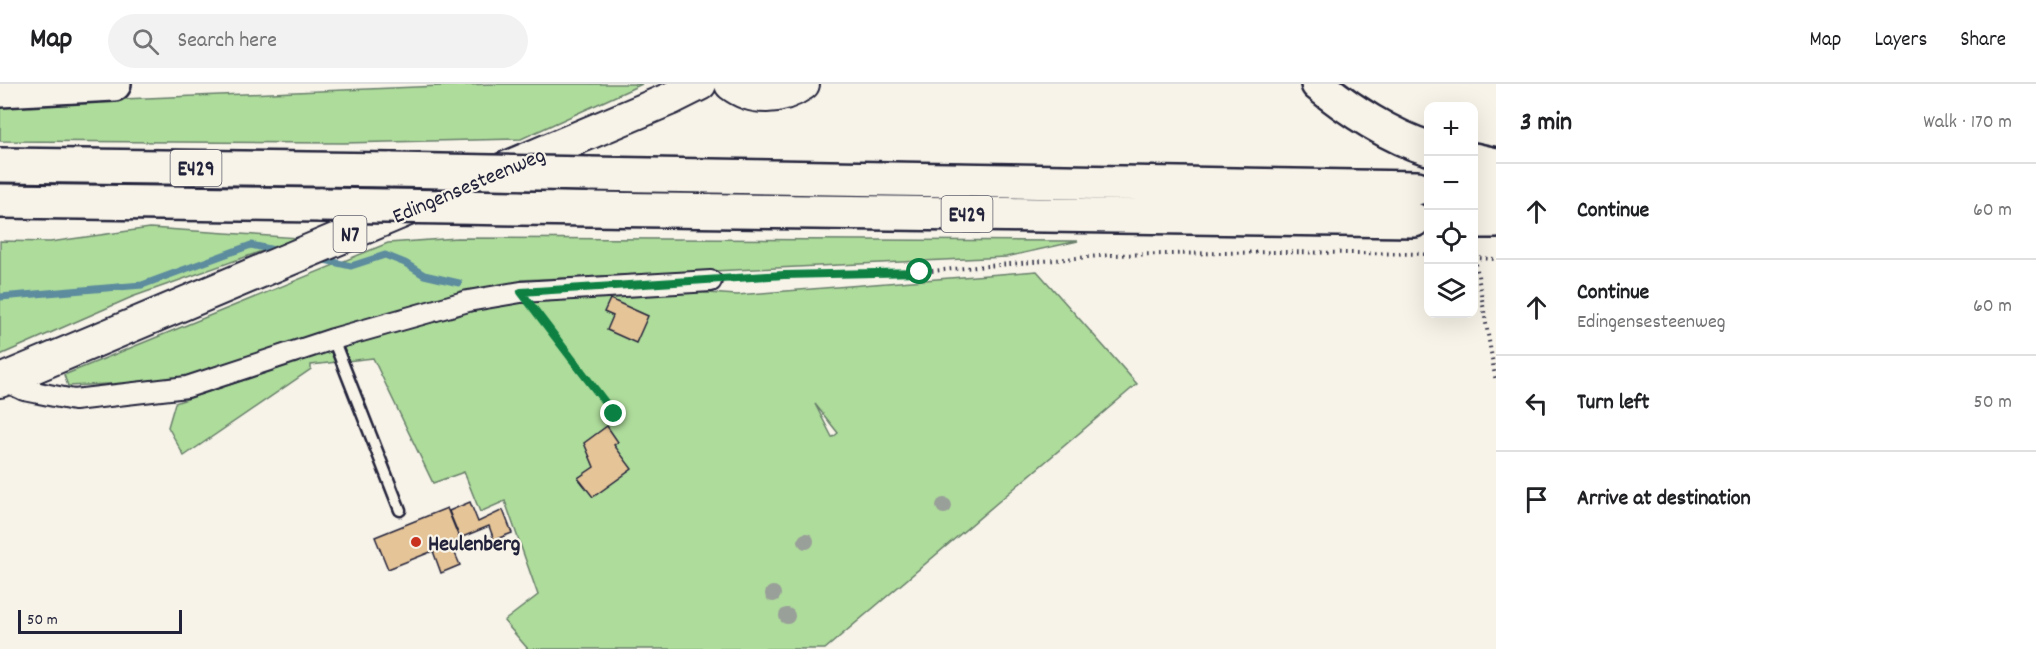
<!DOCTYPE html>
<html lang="en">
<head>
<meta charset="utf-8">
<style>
  :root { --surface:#fff; --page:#f2f2f2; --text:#202124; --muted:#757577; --line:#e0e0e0 }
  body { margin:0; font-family:Dekko,sans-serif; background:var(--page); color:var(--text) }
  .controls { position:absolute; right:18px; top:18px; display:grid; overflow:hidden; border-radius:12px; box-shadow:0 6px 24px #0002 }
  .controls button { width:54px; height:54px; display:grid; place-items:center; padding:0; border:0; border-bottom:2px solid var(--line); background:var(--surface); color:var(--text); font:30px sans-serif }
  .scale { position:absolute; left:18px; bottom:15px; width:164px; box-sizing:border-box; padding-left:6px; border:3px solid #22223b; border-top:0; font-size:16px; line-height:21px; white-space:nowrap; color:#22223b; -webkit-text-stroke:4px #f7f3e8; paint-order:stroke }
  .stop { position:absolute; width:18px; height:18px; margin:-14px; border:4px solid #0b8043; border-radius:50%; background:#fff }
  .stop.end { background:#0b8043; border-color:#fff; box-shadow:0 2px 6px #0008 }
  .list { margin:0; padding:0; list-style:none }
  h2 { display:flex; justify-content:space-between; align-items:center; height:78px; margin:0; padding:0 24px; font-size:26px }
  h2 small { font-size:20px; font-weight:400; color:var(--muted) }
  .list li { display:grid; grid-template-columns:39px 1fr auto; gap:18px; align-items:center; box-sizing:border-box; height:96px; padding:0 24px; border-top:2px solid var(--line) }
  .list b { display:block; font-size:22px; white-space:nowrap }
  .list p { margin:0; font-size:20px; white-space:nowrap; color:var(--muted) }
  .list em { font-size:20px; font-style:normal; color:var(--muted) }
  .icon { flex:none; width:33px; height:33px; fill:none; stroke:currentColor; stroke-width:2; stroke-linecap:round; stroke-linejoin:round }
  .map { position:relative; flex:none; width:1496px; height:565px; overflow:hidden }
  header { display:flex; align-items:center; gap:36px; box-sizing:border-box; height:84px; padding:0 30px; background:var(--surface); border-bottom:2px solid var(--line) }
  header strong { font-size:28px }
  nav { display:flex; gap:33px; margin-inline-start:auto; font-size:21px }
  .search { width:420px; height:54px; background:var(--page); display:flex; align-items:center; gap:15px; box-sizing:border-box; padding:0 21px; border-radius:33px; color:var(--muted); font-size:22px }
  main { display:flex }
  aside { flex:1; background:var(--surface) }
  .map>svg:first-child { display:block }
  .green { fill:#aedc9b; stroke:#687f6b; stroke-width:1.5; fill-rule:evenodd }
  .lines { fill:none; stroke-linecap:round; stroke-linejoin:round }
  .stream { stroke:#5c8c9d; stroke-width:7 }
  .building { fill:#e5c497; stroke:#22223b; stroke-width:1.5 }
  .service-casing { stroke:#22223b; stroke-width:15 }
  .minor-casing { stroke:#22223b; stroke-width:24 }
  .primary-casing { stroke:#22223b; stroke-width:36 }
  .trunk-casing { stroke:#22223b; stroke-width:38 }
  .motorway-casing { stroke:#22223b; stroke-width:38 }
  .path { stroke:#22223b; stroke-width:4; stroke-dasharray:1.5 4.5; stroke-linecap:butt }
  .service { stroke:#f7f3e8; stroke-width:10 }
  .minor { stroke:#f7f3e8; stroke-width:20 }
  .primary { stroke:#f7f3e8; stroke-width:32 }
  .trunk { stroke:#f7f3e8; stroke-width:33 }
  .motorway { stroke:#f7f3e8; stroke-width:33 }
  .motorway-bridge-casing { stroke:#22223b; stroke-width:38; stroke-linecap:butt }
  .motorway-bridge { stroke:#f7f3e8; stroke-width:33 }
  .tree { fill:#999f99 }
  .route { stroke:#0b8043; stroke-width:8 }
  .poi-dot { fill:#c8321e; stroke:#f7f3e8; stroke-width:2 }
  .labels { text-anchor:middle; stroke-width:4.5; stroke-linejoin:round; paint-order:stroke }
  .shield { fill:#f7f3e8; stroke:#62616f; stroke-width:1.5 }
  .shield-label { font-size:21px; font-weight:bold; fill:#22223b }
  .street-label { font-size:22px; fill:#22223b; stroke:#f7f3e8 }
  .poi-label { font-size:22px; font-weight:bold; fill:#22223b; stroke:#f7f3e8; text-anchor:start }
</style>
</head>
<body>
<header>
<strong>Map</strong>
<div class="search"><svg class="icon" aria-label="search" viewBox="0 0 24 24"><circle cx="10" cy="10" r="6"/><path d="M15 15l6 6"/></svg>Search here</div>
<nav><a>Map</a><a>Layers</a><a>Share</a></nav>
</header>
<main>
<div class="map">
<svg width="1496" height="565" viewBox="0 0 1496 565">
  <rect width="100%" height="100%" fill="#f7f3e8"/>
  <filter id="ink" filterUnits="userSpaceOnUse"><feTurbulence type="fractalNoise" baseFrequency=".0167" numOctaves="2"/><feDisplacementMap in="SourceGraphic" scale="12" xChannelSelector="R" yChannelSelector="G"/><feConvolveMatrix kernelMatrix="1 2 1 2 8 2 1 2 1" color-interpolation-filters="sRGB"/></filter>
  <g filter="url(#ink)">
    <path class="green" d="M489,0h153l-121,55 -177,4 -344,-2v-37z
      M150,144l149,10 -167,59 -132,58v-114l50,1z
      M457,154l621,3 -72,16 -485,23 216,15 300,-24 100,113 -312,265h-297l-24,-28 34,-26 -33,-94 -25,11 -16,-40 -31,11 -60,-125 -62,7v4l-127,87 -16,-29 7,-24 105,-35 -113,13 -99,5 -4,-11 324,-132zM815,320l23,29 -5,4h-1z"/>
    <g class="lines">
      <path class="stream" d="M320,175l31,7 34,-11 20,8 19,12 35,8
        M0,213l142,-12 109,-40 28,6"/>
    </g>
    <path class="building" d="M610,215l38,17 -12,27 -29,-13 6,-14 -9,-4z
      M607,342l11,16 -4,3 18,24 -39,28 -15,-19 16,-11 -10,-24z
      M470,418l8,20 25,-12 9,23 -18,7 -5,-14 -29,12 -11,-27z
      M447,424l13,32 -9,4 9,21 -19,8 -8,-22 -45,18 -13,-32z"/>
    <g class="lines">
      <g class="service-casing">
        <path id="service" d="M333,255l67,171"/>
      </g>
      <g class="minor-casing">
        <path id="minor" d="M3,296l21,10 50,10 113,-13 146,-48 135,-38 53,-9 190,-11"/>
      </g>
      <g class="primary-casing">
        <path id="primary" d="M731,0c22,17 50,15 72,0
          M0,297l672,-283 28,-14"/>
      </g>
      <g class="trunk-casing">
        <path id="trunk" d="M1318,0c30,25 73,53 110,64
          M1474,76l22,5
          M1474,105h22
          M1474,137h22"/>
      </g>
      <g class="motorway-casing">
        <path id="motorway" d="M0,6l114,-6
          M0,81l392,5
          M589,90l828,14
          M0,117l321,4
          M519,124l895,12"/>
      </g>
      <path class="path" d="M1474,174l22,1
        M1475,174l21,124
        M728,195l56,-4 136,-3 191,-17 168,-3 149,2
        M536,227l78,103"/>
      <use href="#service" class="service"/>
      <use href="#minor" class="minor"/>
      <use href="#primary" class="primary"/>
      <use href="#trunk" class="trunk"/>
      <use href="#motorway" class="motorway"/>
      <g class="motorway-bridge-casing">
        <path id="motorway-bridge" d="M392,86l197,4
          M321,121l198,3"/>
      </g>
      <use href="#motorway-bridge" class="motorway-bridge"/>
    </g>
    <g class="tree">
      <circle cx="944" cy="422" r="8"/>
      <circle cx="806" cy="457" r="8"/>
      <circle cx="773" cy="510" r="8"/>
      <circle cx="787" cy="532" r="8"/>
    </g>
  </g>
  <g class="lines" filter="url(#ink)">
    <path class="route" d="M614,330l-93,-122 263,-17 136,-3"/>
  </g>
  <circle class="poi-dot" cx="416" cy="458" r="6"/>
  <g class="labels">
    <g class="shield">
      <rect x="170.5" y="66" width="51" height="36" rx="4.5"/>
      <rect x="941.5" y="112" width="51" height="36" rx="4.5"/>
      <rect x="333.5" y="132" width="33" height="36" rx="4.5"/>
    </g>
    <g class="shield-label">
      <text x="196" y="91">E429</text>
      <text x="967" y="137">E429</text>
      <text x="350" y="157">N7</text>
    </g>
    <g class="street-label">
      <text transform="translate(468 100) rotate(-23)" y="8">Edingensesteenweg</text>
    </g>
    <g class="poi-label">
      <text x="428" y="466">Heulenberg</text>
    </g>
  </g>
</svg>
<div class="controls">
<button>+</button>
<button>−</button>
<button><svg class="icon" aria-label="locate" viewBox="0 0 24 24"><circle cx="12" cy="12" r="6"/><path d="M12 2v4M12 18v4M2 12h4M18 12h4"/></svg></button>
<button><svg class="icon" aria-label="layers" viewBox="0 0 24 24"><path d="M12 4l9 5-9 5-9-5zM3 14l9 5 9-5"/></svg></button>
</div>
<div class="scale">50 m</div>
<div class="stop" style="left:920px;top:188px"></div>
<div class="stop end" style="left:614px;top:330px"></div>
</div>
<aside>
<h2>3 min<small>Walk · 170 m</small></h2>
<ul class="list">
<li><svg class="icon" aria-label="ahead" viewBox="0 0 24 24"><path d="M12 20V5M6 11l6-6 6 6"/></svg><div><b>Continue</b></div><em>60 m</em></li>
<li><svg class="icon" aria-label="ahead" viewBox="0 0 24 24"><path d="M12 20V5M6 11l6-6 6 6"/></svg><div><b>Continue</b><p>Edingensesteenweg</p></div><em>60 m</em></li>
<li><svg class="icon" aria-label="left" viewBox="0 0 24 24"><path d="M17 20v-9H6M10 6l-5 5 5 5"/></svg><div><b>Turn left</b></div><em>50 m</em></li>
<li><svg class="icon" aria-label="arrive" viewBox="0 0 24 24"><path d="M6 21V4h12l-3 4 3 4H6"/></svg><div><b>Arrive at destination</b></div></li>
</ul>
</aside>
</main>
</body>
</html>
